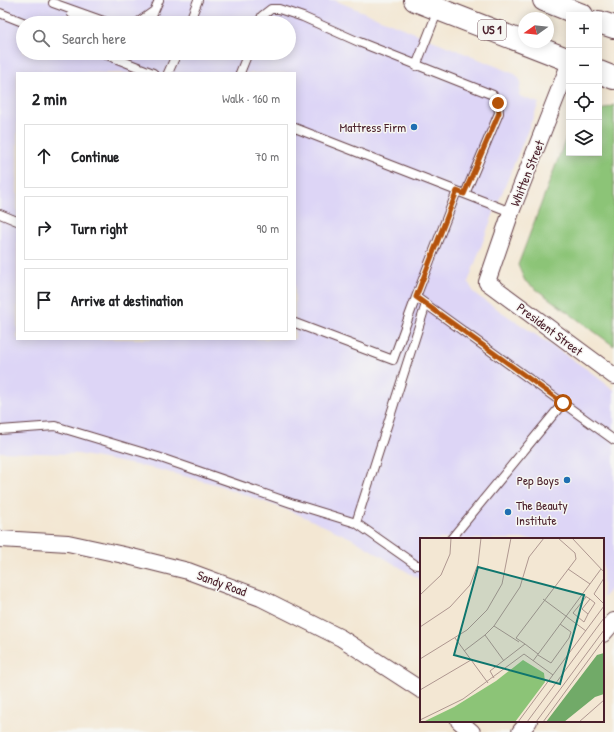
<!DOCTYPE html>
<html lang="en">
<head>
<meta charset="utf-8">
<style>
  :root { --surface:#fff; --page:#f6f6f6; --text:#202124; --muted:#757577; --line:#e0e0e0 }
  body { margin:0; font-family:"Patrick Hand",sans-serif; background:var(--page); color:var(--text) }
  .controls { position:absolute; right:12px; top:12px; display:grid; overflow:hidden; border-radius:0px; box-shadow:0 2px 10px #0003 }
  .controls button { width:36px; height:36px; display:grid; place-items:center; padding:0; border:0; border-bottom:1px solid var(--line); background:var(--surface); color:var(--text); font:20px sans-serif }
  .compass { position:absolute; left:518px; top:12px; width:36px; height:36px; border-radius:50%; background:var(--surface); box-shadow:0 2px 10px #0003; rotate:255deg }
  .stop { position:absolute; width:12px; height:12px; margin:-9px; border:3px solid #b45309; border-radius:50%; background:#fff }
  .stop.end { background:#b45309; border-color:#fff; box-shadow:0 1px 4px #0008 }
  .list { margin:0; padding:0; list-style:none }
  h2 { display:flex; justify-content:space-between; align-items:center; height:52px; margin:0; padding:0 16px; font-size:17px }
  h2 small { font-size:13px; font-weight:400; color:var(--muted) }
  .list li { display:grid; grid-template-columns:26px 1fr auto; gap:12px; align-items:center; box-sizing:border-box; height:64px; margin:0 8px 8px; padding:0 8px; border:1px solid var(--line); border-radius:0px }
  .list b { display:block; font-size:15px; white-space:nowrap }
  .list em { font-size:13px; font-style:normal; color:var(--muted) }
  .icon { flex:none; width:22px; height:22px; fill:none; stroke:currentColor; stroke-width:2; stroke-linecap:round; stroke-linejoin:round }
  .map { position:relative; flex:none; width:614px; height:732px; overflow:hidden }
  .search { position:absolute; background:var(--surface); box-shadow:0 2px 10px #0003; left:16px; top:16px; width:280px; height:44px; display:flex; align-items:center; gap:10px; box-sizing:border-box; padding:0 14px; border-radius:22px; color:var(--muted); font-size:15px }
  .panel { position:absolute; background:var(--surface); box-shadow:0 2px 10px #0003; left:16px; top:72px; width:280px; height:268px; border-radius:0px }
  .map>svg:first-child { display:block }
  .built { fill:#ddd5f6; fill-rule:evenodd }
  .green { fill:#8cc477; stroke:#6b7251 }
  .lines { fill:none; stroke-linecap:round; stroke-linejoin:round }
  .service-casing { stroke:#633d44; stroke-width:10 }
  .minor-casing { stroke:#633d44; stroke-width:18 }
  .trunk-casing { stroke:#633d44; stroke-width:24 }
  .service { stroke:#fff; stroke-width:8 }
  .minor { stroke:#fff; stroke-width:16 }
  .trunk { stroke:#fff; stroke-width:22 }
  .route { stroke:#b45309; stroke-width:5 }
  .poi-dot { fill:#1f6fb2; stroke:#f6f6f2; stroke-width:1.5 }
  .labels { text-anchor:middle; stroke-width:3; stroke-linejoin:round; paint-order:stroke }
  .shield { fill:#f6f6f2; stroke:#7e6067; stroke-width:1 }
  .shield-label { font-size:12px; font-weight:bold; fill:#4a1f2b }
  .poi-label { font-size:13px; fill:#4a1f2b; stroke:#f6f6f2; text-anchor:end }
  .street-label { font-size:13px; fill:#4a1f2b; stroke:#f6f6f2 }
  .inset-road { fill:none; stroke:#af9790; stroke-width:1 }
  .view { fill:#0f766e; fill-opacity:0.15; stroke:#0f766e; stroke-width:2 }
  .inset-edge { fill:none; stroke:#4a1f2b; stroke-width:2 }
</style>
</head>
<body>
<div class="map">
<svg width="614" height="732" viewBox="0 0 614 732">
  <rect width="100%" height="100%" fill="#f6f6f2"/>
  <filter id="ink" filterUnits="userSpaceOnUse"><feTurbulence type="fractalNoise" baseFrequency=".025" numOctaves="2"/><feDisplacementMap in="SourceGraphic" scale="8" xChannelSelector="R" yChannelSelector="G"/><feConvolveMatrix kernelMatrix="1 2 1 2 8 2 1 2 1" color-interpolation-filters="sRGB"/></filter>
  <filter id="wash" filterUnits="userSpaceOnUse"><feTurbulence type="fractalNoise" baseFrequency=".012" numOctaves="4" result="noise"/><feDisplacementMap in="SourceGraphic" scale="16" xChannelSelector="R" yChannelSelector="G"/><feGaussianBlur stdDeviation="0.9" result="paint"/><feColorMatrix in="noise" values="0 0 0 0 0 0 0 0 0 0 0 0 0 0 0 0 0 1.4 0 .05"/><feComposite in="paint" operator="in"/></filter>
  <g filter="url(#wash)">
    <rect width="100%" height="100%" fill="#f3e7d3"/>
    <path class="built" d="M0,0h334l181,74 6,7 -2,15 20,7 -48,117 -23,62 7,12 113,76 26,20v195l-11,13v-59h-182v41l-70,-42 -58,-26 -78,-28 -59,-15 -78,-15 -78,-2zM23,23h266v30h-266zM17,73h278v266h-278z"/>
    <path class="green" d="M614,105v241l-89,-65 -7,-16 51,-135v23h30v-42z"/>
  </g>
  <g filter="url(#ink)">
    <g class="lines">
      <g class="service-casing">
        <path id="service" d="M53,3l56,20
          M0,13l25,10
          M72,14l15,9
          M137,23l17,-12
          M149,23l10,-23
          M189,23l9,-23
          M259,23l3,-7 9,-7h8l24,8 56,25 134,53 5,8 1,10 -34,81
          M102,53l51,20
          M416,66l22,-56
          M168,73l9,-20
          M240,73l8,-20
          M295,128l216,84
          M457,191l-41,106 198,143
          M0,214l17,7
          M295,323l98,37 23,-63
          M0,430l55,-4 103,31 133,46 65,20
          M451,539l112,-136
          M421,565h-5l-60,-42 70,-219"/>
      </g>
      <g class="minor-casing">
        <path id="minor" d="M569,65l-58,147 -24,70 127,94
          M0,539l68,4 60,13 60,15 73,27 80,40 80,52
          M603,634l11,-13
          M459,721l13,11
          M520,732l9,-11"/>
      </g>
      <g class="trunk-casing">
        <path id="trunk" d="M415,0l154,60
          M544,0l38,15
          M599,22l15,5
          M599,72l15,6"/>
      </g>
      <use href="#service" class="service"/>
      <use href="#minor" class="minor"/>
      <use href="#trunk" class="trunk"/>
    </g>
  </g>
  <g class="lines" filter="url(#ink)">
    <path class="route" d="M498,103l1,10 -35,81 -7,-3 -41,106 147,106"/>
  </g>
  <g class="poi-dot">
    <circle cx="414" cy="127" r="4"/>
    <circle cx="567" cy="480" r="4"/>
    <circle cx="508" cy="512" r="4"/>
  </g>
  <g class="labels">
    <rect class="shield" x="478" y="20" width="28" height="20" rx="3"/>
    <g class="shield-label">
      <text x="492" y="34">US 1</text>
    </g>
    <g class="poi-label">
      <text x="406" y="132">Mattress Firm</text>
      <text x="559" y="485">Pep Boys</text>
      <text x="516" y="510" text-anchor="start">The Beauty<tspan x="516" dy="15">Institute</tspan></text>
    </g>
    <g class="street-label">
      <text transform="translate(527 173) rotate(-68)" y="5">Whitten Street</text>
      <text transform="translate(550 329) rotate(37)" y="5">President Street</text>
      <text transform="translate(222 583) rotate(20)" y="5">Sandy Road</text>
    </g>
  </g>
  <g transform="translate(420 538)">
    <rect width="184" height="184" fill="#f3e7d3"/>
    <path d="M103,122l21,13 1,9 -30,40h-92l31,-15 42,-26z" fill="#8cc477"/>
    <path d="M184,115v41l-9,3 -31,25h-18l51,-67z" fill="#71aa68"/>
    <path class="inset-road" d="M152,0l32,34M148,31l22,15M184,40l-10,16 10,10M162,56l8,5 5,4 -7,11 -6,-5 8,-10M0,57l21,-20 9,-21 1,-16M166,59l-13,16 11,9 4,-8M123,61l43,32M74,88l26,-39 9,-30 15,-19M0,89l30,-20 20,-22 8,-21 3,-26M65,97l9,-9 25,16M35,100l33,45M105,106l-9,-6 60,-79 -1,-6 -17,-15M44,113l21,-16 19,26M118,117l13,8 18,-25 2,-6 -11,-8M0,121l47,-29 20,-20 15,-26 9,-46M113,123l68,-92M74,140l-4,-7 35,-27 13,10M0,152l51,-30M0,182l43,-21 61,-45 29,21M98,184l86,-116M107,184l77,-104M116,184l68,-92M123,184l61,-83M159,184l25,-22"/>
    <path class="view" d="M58,29l106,28 -24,89 -106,-29z"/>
    <rect width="184" height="184" class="inset-edge"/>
  </g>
</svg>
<div class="controls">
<button>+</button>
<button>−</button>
<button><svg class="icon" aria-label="locate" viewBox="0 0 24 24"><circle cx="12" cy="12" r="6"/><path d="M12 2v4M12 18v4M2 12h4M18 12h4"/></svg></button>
<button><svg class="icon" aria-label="layers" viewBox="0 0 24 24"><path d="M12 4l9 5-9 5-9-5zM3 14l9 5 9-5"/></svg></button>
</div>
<svg class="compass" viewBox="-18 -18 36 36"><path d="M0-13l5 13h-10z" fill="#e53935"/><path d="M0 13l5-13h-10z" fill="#757577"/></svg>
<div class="stop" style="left:563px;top:403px"></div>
<div class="stop end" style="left:498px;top:103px"></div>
<div class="search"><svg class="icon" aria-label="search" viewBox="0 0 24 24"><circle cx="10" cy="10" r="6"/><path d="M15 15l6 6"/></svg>Search here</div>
<section class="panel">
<h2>2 min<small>Walk · 160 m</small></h2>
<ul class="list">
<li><svg class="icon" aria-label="ahead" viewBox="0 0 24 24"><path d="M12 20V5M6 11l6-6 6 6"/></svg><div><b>Continue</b></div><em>70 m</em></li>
<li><svg class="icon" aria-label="right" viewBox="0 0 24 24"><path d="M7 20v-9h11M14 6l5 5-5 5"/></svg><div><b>Turn right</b></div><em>90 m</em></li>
<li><svg class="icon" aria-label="arrive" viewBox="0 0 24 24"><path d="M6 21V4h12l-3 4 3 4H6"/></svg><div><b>Arrive at destination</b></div></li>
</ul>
</section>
</div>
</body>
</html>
